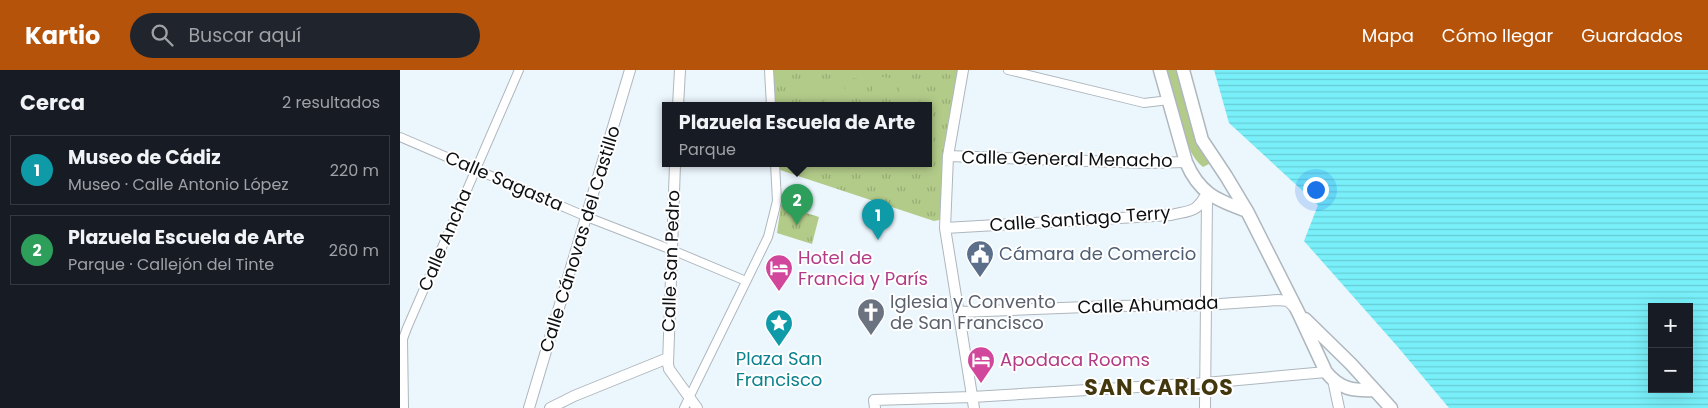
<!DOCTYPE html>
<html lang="es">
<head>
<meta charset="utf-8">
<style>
  :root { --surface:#171b24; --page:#20242c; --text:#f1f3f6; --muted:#9ea1a6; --line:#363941; --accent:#b45309 }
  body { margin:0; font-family:Poppins,sans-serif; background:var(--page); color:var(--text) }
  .controls { position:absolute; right:15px; bottom:15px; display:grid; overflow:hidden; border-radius:0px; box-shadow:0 5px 20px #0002 }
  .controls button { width:45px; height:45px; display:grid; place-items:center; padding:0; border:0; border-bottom:1px solid var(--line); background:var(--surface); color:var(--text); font:25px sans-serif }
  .you { position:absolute; left:915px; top:119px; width:18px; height:18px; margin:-12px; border:4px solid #fff; border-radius:50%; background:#1a73e8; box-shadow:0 0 0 8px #1a73e833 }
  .badge { display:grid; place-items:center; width:32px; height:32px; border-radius:50%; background:var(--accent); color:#fff; font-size:16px; font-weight:700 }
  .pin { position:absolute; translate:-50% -41px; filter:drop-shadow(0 1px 2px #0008) }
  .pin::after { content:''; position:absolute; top:26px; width:18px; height:15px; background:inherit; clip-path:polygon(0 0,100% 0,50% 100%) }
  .popup { position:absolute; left:262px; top:32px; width:270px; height:65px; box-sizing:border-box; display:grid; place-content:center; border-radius:0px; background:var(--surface); filter:drop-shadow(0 1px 4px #0005); font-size:16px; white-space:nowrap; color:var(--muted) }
  .popup b { font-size:19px; color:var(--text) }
  .popup::after { content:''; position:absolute; left:50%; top:100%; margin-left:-10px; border:10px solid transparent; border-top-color:var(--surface) }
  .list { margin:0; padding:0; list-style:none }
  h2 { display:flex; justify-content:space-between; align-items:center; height:65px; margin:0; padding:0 20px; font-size:21px }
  h2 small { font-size:16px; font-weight:400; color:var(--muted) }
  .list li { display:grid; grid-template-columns:32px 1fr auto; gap:15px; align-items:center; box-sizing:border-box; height:70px; margin:0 10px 10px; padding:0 10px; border:1px solid var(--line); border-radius:0px }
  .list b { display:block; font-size:19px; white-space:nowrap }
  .list p { margin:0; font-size:16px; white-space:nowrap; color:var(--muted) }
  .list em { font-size:16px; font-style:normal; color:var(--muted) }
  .icon { flex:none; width:28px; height:28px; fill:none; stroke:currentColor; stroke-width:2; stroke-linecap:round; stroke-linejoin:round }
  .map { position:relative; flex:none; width:1308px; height:338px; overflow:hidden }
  header { display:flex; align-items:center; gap:30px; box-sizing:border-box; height:70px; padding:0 25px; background:var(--accent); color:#fff }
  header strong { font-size:24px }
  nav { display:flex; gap:28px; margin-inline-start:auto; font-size:18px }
  .search { width:350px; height:45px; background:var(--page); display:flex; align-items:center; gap:12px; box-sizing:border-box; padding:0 18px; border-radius:28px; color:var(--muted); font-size:19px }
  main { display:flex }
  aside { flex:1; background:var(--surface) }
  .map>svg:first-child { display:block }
  .grass { fill:url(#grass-tufts) }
  .garden { fill:#b2cb89 }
  .water { fill:url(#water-rules); fill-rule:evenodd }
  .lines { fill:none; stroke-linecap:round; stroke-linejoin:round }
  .pedestrian-casing { stroke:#aeb7be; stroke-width:10 }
  .minor-casing { stroke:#aeb7be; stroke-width:12 }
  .tertiary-casing { stroke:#aeb7be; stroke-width:15 }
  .pedestrian { stroke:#fff; stroke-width:8 }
  .minor { stroke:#fff; stroke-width:10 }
  .tertiary { stroke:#fff; stroke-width:12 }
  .labels { text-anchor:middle; stroke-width:4; stroke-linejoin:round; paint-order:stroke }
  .street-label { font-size:18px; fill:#0d1013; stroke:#fff }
  .service-label { font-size:18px; fill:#4e5e75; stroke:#fff; text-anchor:start }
  .hotel-label { font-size:18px; fill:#b23c85; stroke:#fff; text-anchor:start }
  .worship-label { font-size:18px; fill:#5b616d; stroke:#fff; text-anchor:start }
  .culture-label { font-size:18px; fill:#0d838f; stroke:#fff }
  .district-label { font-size:22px; font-weight:bold; letter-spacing:1px; fill:#43370e; stroke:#fff }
</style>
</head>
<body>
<header>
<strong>Kartio</strong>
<div class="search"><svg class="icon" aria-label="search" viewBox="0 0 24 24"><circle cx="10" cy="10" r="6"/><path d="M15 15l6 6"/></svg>Buscar aquí</div>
<nav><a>Mapa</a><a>Cómo llegar</a><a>Guardados</a></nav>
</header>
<main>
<aside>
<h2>Cerca<small>2 resultados</small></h2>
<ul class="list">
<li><span class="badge" style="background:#0f9aa8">1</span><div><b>Museo de Cádiz</b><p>Museo · Calle Antonio López</p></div><em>220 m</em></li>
<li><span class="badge" style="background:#2e9e5b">2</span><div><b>Plazuela Escuela de Arte</b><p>Parque · Callejón del Tinte</p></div><em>260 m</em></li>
</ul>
</aside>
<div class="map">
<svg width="1308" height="338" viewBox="0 0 1308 338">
  <defs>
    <pattern id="grass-tufts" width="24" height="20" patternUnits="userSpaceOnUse" patternTransform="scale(1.25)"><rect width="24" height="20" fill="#b2cb89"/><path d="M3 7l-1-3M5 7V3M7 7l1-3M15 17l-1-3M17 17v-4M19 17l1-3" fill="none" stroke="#98ad75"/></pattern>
    <pattern id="water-rules" width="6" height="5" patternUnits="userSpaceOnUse" patternTransform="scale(1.25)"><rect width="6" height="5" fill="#78eff9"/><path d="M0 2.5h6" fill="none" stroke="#67ccd5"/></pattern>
  </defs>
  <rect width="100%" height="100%" fill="#ecf6fd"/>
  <path class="grass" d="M369,0h194l-18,149 -11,2 -154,-51 -5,-4v-2h153v-58h-157z
    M381,135l38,12 -7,27 -35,-11z"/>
  <path class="garden" d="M404,0h16l-4,2 -1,6 2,4 4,3v9h-16z
    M426,0h32l11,3 -4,15 -5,-2v-4l-4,-4h-6l-4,3 -15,-3v-4z
    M767,0h14l29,88 -1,6 -6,3c-21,-16 -30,-71 -36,-97z
    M476,6l20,3 -2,15 -4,1 -1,3 -7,-1 -2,-4 -8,-2z
    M430,11l13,3 3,8 -7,6 -2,8h-11l-1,-21z
    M501,12l20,5 -2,19h-17l1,-6 -4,-5z"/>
  <path class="water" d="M814,0h494v338h-259l-52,-62 -93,-105 14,-36 -89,-82zM1252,237h37v82h-37z"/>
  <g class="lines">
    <g class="pedestrian-casing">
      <path id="pedestrian" d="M369,0l2,36
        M608,0l136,33 25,-3
        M0,67l187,80 85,33 74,31
        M4,338l-1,-69 4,-11 112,-258
        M284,338l84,-171 9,-36 -2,-37"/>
    </g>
    <g class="minor-casing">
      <path id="minor" d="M563,0l-15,86 -3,72 29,180
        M278,36l2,-36
        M548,86l199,7 39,-1
        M275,94l-7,200 1,5 28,39
        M545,158l226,-13c21,-5 25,-2 36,-22
        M560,242l152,-6 93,-1 73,-5 10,1 7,7
        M933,310l6,28
        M129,338l101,-338
        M150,338l24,-12 94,-38
        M475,338l-1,-8 98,-3 233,-14 121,-11
        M805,338l2,-211"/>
    </g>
    <g class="tertiary-casing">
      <path id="tertiary" d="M760,0l26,92c13,31 30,38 61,49
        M783,0l19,70 24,36 21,35 52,103 27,58c14,17 27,19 48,18
        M905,249l46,45 40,44"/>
    </g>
    <use href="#pedestrian" class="pedestrian"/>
    <use href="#minor" class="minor"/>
    <use href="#tertiary" class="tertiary"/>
  </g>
  <defs>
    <g id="civic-pin" transform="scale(1.4375)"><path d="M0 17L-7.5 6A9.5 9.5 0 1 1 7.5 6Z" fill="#5c6f8a" stroke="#fff"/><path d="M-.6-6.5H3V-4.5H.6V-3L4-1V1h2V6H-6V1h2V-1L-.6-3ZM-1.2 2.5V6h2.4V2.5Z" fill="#fff"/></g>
    <g id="hotel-pin" transform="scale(1.4375)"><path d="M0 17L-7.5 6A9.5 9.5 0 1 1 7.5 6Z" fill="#d1479c" stroke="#fff"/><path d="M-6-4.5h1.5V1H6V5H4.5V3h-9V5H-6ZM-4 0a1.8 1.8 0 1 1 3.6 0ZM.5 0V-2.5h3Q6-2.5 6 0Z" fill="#fff"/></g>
    <g id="church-pin" transform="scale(1.4375)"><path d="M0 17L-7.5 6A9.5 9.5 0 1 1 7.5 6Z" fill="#6b7280" stroke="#fff"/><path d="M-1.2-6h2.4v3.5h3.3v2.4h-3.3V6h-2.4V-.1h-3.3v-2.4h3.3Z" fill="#fff"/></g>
    <g id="sight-pin" transform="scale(1.4375)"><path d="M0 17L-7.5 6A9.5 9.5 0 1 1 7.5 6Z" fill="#0f9aa8" stroke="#fff"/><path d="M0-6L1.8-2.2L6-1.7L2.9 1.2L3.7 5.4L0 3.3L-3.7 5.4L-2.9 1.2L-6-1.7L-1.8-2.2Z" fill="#fff"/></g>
  </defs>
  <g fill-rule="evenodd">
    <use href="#civic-pin" x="580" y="184"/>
    <use href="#hotel-pin" x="379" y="198"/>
    <use href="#church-pin" x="471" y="242"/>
    <use href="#sight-pin" x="379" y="253"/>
    <use href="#hotel-pin" x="581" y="290"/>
  </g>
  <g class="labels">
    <g class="street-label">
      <text transform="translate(667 89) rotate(1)" y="6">Calle General Menacho</text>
      <text transform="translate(104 111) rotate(23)" y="6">Calle Sagasta</text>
      <text transform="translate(680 149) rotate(-4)" y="6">Calle Santiago Terry</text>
      <text transform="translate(180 169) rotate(-73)" y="6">Calle Cánovas del Castillo</text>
      <text transform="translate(45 170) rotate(-67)" y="6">Calle Ancha</text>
      <text transform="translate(271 191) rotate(-88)" y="6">Calle San Pedro</text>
      <text transform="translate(748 235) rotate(-2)" y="6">Calle Ahumada</text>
    </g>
    <g class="service-label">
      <text x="599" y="190">Cámara de Comercio</text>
    </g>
    <g class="hotel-label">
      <text x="398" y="194">Hotel de<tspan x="398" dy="21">Francia y París</tspan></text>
      <text x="600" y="296">Apodaca Rooms</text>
    </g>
    <g class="worship-label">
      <text x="490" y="238">Iglesia y Convento<tspan x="490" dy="21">de San Francisco</tspan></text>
    </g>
    <g class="culture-label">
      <text x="379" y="295">Plaza San<tspan x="379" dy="21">Francisco</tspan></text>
    </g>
    <g class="district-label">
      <text x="759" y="325">SAN CARLOS</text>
    </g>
  </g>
</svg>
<div class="controls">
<button>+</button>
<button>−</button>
</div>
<div class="you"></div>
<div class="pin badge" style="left:478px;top:170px;background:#0f9aa8">1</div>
<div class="pin badge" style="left:397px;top:155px;background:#2e9e5b">2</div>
<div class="popup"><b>Plazuela Escuela de Arte</b>Parque</div>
</div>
</main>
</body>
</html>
